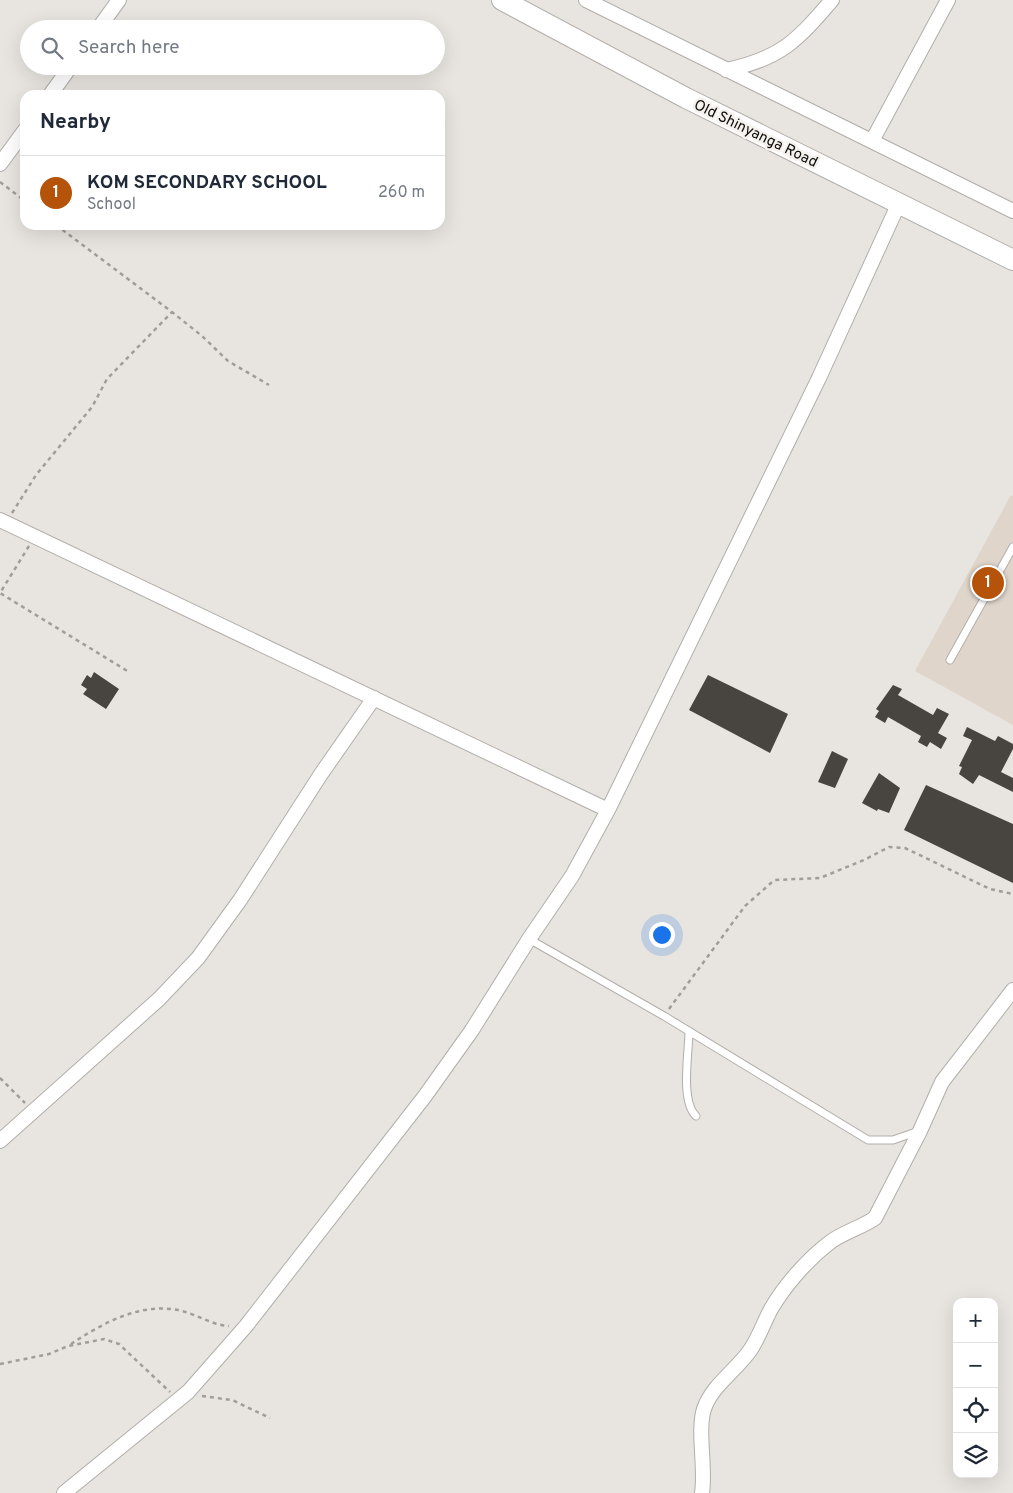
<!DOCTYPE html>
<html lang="en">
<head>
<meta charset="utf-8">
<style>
  :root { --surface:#fff; --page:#f2f2f3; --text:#1f2937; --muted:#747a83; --line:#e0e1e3; --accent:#b45309 }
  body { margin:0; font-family:Overpass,sans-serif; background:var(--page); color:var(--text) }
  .controls { position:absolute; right:15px; bottom:15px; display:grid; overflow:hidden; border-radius:10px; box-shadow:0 5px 20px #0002 }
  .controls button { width:45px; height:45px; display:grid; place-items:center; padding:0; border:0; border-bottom:1px solid var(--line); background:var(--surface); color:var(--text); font:25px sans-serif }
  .you { position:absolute; left:661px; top:934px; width:18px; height:18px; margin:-12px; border:4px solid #fff; border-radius:50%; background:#1a73e8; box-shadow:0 0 0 8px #1a73e833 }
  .badge { display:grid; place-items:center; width:32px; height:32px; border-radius:50%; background:var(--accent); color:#fff; font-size:16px; font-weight:700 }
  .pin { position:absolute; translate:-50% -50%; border:2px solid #fff; box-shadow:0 1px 5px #0006 }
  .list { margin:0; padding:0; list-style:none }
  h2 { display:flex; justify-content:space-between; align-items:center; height:65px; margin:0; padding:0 20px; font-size:21px }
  h2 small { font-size:16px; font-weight:400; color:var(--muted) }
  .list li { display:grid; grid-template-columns:32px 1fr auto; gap:15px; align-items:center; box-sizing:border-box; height:75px; padding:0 20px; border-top:1px solid var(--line) }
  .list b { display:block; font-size:19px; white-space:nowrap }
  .list p { margin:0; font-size:16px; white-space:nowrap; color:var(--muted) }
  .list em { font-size:16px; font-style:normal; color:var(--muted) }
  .icon { flex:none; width:28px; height:28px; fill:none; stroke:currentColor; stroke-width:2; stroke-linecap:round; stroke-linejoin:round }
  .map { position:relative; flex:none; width:1013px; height:1493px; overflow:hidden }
  .search { position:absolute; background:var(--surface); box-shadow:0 5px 20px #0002; left:20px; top:20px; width:425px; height:55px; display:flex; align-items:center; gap:12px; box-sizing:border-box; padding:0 18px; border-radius:28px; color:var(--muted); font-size:19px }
  .panel { position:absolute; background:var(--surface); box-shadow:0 5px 20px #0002; left:20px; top:90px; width:425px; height:140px; border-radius:15px }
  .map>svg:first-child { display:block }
  .built { fill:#dfd5cb }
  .building { fill:#484541 }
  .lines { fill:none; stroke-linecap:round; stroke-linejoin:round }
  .lane-casing { stroke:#b2aeaa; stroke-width:9 }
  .street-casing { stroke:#b2aeaa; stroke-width:16 }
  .secondary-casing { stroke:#b2aeaa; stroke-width:22 }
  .path { stroke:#a19e9a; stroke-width:2.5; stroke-dasharray:4 4; stroke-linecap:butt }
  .lane { stroke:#fff; stroke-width:7 }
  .street { stroke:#fff; stroke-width:14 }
  .secondary { stroke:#fff; stroke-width:20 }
  .labels { text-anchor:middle; stroke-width:5; stroke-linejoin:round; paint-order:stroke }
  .street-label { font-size:15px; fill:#0d0c0a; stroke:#f5f1ed }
</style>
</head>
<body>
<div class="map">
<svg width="1013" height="1493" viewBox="0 0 1013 1493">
  <rect width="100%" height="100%" fill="#e8e4df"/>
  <path class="built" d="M1011,495l2,1v229l-98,-54z"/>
  <path class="building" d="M94,672l25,17 -13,20 -23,-15 4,-5 -6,-4 6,-10 4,3z
    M708,675l80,39 -18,39 -81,-43z
    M893,685l9,4 -4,6 35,20 4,-7 12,6 -11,19 9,5 -6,11 -11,-7 -3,5 -9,-5 3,-6 -33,-19 -3,6 -10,-6 4,-6 -3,-2z
    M967,727l28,14 3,-5 15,8v5l-12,23 12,6v14l-34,-17 -6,9 -14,-10 3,-7 -3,-1 13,-26 -9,-4z
    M832,751l16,8 -13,29 -17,-6z
    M879,773l21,15 -11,25 -11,-4 -1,2 -15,-8z
    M926,785l87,39v59l-109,-53z"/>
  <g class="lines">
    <g class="lane-casing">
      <path id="lane" d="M950,660l63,-113
        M529,939l135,77 204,124h25l26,-9
        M689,1031c0,21 -9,70 7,85"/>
    </g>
    <g class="street-casing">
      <path id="street" d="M586,0l427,211
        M98,29l21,-29
        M726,70c54,-11 71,-29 106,-70
        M50,95l21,-29
        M872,141l76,-141
        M0,164l25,-34
        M0,520l608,290
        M0,1141l159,-142 39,-41 42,-58 81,-126 53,-76
        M64,1493l124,-101 58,-66 179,-230 47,-66 57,-91 43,-63 36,-66 211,-432 80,-175
        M702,1493c4,-25 -5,-62 2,-84 8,-24 33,-39 47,-60 8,-12 13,-27 20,-40 14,-24 36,-49 58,-66 14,-11 32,-15 46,-25l45,-87 22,-49 71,-92"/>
    </g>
    <g class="secondary-casing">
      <path id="secondary" d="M502,0l184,98 327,162"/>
    </g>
    <path class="path" d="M0,182l25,19
      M56,225l116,87 30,24 26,25 41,24
      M12,513l24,-38 56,-68 15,-28 65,-67
      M29,546l-29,47 129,79
      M669,1009l76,-103 26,-23 4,-3 45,-2 44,-18 25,-13 16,1 85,41 23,5
      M0,1078l25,25
      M71,1344c32,-21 71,-43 111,-33 16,4 30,14 47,15
      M0,1364l49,-10 19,-8 36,-7 15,5 51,48
      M202,1396l30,4 38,18"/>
    <use href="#lane" class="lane"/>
    <use href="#street" class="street"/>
    <use href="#secondary" class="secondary"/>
  </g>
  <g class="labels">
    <g class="street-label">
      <text transform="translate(756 133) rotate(26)" y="5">Old Shinyanga Road</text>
    </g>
  </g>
</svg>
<div class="controls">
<button>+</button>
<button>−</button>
<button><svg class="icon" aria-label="locate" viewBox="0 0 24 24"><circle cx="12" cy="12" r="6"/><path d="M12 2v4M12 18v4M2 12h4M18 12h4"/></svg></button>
<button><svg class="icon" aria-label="layers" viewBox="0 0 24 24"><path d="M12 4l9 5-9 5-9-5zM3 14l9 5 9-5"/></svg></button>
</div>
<div class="you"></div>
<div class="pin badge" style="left:988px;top:583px">1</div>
<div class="search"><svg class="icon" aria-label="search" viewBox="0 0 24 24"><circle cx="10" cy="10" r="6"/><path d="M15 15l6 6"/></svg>Search here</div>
<section class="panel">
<h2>Nearby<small></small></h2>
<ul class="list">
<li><span class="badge">1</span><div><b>KOM SECONDARY SCHOOL</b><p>School</p></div><em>260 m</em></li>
</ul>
</section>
</div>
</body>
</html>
